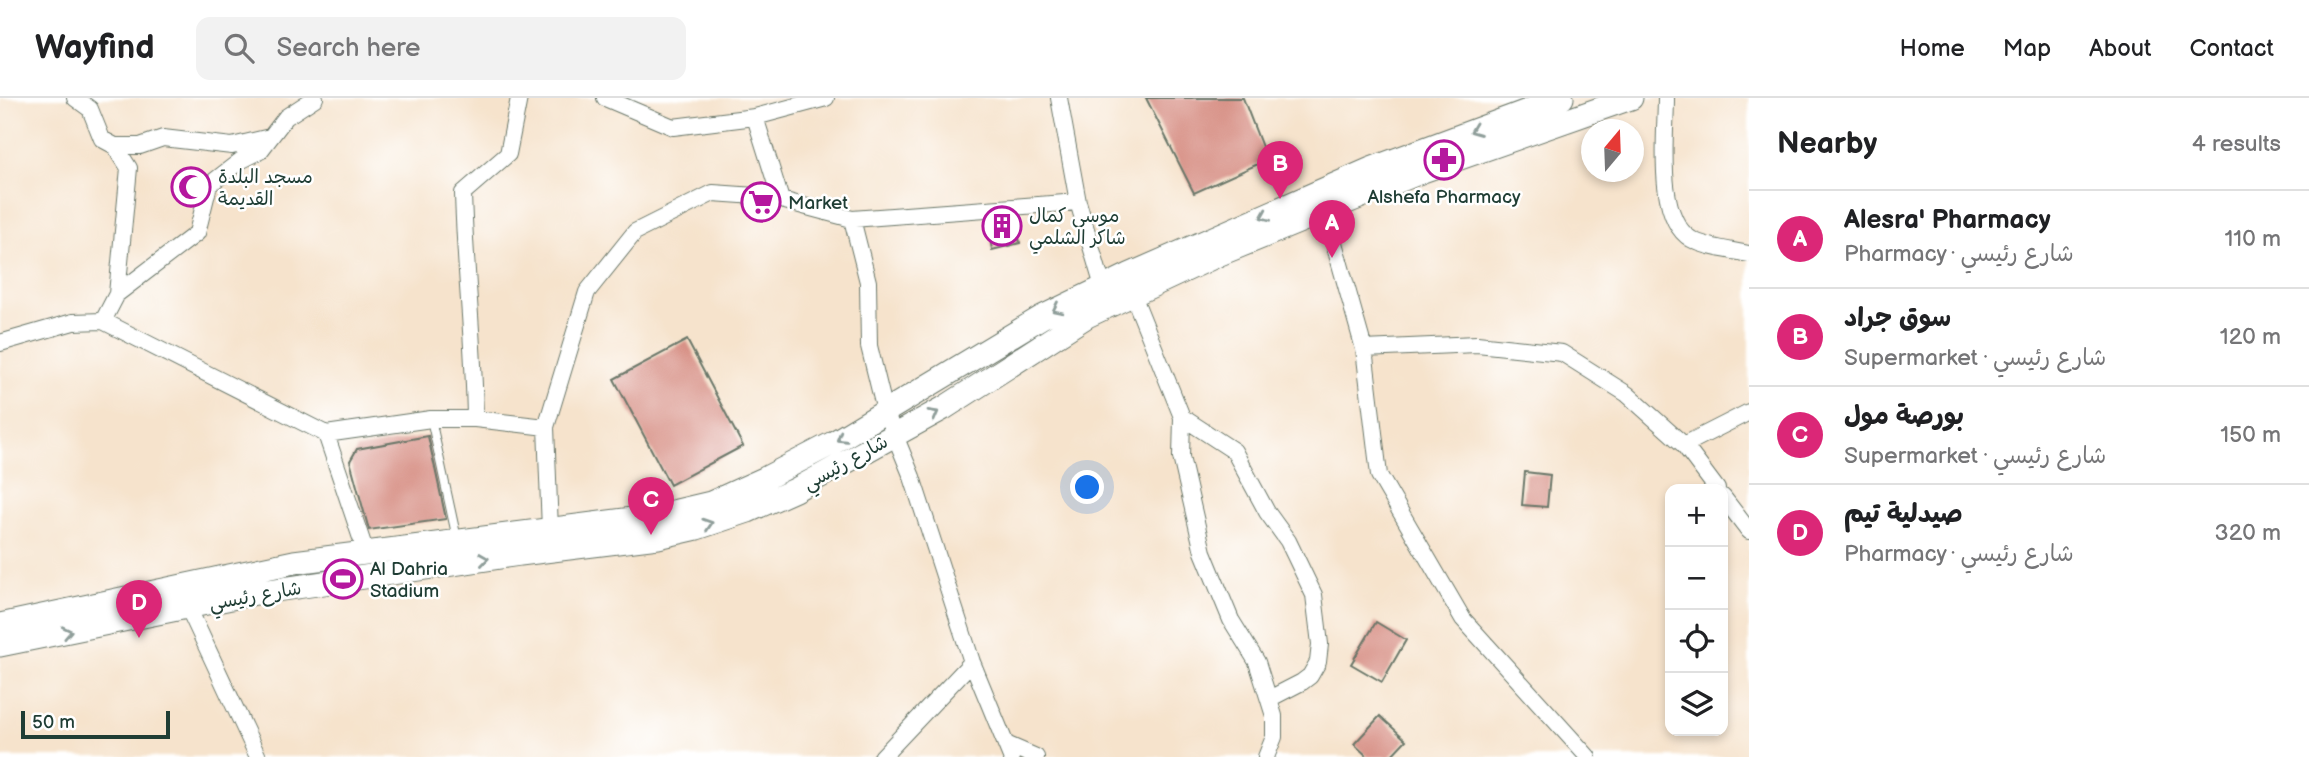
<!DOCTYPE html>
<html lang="en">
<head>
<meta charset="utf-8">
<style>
  :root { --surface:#fff; --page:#f2f2f2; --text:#202124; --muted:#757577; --line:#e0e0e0; --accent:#db2777 }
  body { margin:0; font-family:"Balsamiq Sans","Playpen Sans Arabic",sans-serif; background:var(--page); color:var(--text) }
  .controls { position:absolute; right:21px; bottom:21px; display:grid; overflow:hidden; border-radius:14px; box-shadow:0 4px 10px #0003 }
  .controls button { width:63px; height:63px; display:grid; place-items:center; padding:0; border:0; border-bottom:2px solid var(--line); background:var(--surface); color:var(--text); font:35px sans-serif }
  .compass { position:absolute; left:1581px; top:21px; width:63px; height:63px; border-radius:50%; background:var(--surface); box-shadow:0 4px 10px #0003; rotate:19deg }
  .scale { position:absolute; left:21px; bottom:18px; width:149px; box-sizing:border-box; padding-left:7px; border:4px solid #1f3d34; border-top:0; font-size:19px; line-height:24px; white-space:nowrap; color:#1f3d34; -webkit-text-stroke:5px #fff; paint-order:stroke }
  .you { position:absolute; left:1088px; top:390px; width:24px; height:24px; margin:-18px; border:5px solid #fff; border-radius:50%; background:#1a73e8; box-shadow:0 0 0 10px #1a73e833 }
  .badge { display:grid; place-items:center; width:46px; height:46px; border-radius:50%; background:var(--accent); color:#fff; font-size:23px; font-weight:700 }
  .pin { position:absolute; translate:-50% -58px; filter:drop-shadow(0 2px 4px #0008) }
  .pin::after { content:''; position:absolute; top:37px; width:24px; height:21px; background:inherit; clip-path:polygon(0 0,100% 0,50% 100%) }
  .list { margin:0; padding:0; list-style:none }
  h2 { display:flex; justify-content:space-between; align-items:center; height:91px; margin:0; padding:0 28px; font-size:30px }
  h2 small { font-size:23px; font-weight:400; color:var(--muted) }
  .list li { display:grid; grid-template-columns:46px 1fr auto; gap:21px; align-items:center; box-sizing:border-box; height:98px; padding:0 28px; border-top:2px solid var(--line) }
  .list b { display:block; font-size:26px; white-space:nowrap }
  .list p { margin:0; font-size:23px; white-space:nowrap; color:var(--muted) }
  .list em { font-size:23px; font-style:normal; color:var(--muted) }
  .icon { flex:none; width:38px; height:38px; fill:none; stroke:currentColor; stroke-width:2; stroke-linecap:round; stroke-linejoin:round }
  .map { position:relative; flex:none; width:1749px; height:659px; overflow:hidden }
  header { display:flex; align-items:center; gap:42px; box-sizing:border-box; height:98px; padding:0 35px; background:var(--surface); border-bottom:2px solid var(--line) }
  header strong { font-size:33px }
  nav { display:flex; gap:38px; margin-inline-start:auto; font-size:24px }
  .search { width:490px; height:63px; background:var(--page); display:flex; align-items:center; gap:18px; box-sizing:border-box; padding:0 24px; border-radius:14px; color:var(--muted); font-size:26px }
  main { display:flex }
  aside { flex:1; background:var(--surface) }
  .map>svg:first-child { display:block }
  .building { fill:#d89287 }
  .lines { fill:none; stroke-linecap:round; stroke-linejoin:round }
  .lane-casing { stroke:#6a7769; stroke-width:10 }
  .street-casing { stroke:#6a7769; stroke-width:18 }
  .secondary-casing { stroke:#6a7769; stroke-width:25 }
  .lane { stroke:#fff; stroke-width:8 }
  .street { stroke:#fff; stroke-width:16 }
  .secondary { stroke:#fff; stroke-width:23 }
  .oneway { stroke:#8f9e9a }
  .labels { text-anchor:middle; stroke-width:5; stroke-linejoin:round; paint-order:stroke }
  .poi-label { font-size:19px; fill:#1f3d34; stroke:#fff; text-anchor:start }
  .street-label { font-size:19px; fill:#1f3d34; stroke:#fff }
</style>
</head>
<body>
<header>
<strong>Wayfind</strong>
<div class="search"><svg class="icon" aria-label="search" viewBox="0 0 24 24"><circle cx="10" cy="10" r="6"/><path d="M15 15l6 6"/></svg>Search here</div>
<nav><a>Home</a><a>Map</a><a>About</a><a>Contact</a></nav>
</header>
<main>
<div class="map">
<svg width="1749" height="659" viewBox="0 0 1749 659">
  <rect width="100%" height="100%" fill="#fff"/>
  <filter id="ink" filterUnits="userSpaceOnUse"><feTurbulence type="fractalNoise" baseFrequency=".0143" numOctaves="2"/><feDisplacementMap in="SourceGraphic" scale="14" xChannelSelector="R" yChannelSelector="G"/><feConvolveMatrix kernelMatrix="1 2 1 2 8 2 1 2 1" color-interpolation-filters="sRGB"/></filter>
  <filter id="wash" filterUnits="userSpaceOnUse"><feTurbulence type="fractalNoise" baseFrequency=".00686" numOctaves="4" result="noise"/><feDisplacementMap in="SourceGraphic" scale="28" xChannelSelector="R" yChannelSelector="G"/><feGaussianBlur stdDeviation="1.57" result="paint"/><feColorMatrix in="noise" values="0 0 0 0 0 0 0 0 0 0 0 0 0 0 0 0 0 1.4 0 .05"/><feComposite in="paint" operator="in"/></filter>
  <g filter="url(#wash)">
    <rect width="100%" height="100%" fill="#f6e3cc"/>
    <g id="blocks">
      <path class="building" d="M1146,0h97l24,62 -73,33z
        M1015,119l5,26 -28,7 -5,-31z
        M687,242l56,106 -73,39 -56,-106z
        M428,338l18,83 -77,11 -19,-69 7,-12z
        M1525,374l25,3 -3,32 -25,-2z
        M1376,524l30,18 -24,42 -31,-18z
        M1380,618l26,24 -16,17h-22l-14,-13z"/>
    </g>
  </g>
  <g filter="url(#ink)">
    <use href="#blocks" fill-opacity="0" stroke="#6a7769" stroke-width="2"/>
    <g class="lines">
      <g class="lane-casing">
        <path id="lane" d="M431,321l26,120"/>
      </g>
      <g class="street-casing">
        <path id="street" d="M75,0l15,11 12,30 13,7 14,22 -12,126 -14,27
          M605,0l68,29 82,-10 71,-19
          M1059,0l19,104 25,85
          M1666,0c0,37 -11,119 25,141 16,9 40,11 58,15
          M755,19l26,83
          M115,48h25l23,-8 69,8 38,-9
          M1325,113l39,138 113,-5 85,9 65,41 57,51 33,44
          M852,121l16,63 1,64 16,65 27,66 60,185 39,95
          M117,196l80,-61 12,-48 31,-24 20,-10 26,-34 29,-19
          M1133,197l49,122 -1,40 22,95 28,68 26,42 17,54v21l-8,20
          M0,245l73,-21 30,-1 223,113 105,-15h44l71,8
          M1364,251l15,126 84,144 125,138
          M1182,319l52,34 33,61 21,29 26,54 6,49 -2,18 -8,14 -8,6 -33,17
          M475,321c-1,-76 -10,-150 -12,-226l45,-39 11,-56
          M326,336l40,119
          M1684,347l65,-33
          M1723,399l26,34
          M553,440l-3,-8 -4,-103 41,-135 48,-60 78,-39 57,4 82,22 226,-17
          M191,500l-3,9 70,150
          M1006,646l30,13
          M882,659l90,-95"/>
      </g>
      <g class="secondary-casing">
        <path id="secondary" d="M0,527l294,-63 362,-46 55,-13 53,-24 69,-36 209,-126 87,-42 242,-106 191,-71
          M0,547l256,-52 264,-39 138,-17 39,-9 51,-17 47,-21 149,-82 143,-92 133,-62 203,-83 208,-73"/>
      </g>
      <use href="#lane" class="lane"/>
      <use href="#street" class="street"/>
      <use href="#secondary" class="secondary"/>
    </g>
    <defs><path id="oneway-chevron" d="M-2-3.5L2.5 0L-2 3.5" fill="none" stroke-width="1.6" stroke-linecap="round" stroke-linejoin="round" transform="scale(1.75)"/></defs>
    <g class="oneway">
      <use href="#oneway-chevron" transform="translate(1475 32) rotate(159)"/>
      <use href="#oneway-chevron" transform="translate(1265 118) rotate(157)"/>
      <use href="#oneway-chevron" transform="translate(1057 211) rotate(154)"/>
      <use href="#oneway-chevron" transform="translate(934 316) rotate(-29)"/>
      <use href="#oneway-chevron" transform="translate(841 340) rotate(149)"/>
      <use href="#oneway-chevron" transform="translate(708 426) rotate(-18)"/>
      <use href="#oneway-chevron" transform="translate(484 461) rotate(-8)"/>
      <use href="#oneway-chevron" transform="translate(67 534) rotate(-12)"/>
    </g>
  </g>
  <defs>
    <g id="pharmacy-ring" transform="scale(2.0125)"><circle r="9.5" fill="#fff" stroke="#b5179e" stroke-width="1.5"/><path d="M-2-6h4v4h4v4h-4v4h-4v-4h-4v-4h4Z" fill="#b5179e"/></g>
    <g id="mosque-ring" transform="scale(2.0125)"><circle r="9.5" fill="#fff" stroke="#b5179e" stroke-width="1.5"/><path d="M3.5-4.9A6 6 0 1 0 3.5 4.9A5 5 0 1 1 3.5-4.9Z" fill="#b5179e"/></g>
    <g id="supermarket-ring" transform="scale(2.0125)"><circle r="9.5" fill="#fff" stroke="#b5179e" stroke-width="1.5"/><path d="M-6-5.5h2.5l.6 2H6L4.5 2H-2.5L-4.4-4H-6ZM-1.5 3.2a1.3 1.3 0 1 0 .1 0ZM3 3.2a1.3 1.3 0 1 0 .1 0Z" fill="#b5179e"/></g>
    <g id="building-ring" transform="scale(2.0125)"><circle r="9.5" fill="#fff" stroke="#b5179e" stroke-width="1.5"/><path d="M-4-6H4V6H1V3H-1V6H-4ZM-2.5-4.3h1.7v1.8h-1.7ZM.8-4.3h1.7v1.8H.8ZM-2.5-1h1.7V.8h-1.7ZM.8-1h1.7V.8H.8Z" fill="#b5179e"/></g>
    <g id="stadium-ring" transform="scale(2.0125)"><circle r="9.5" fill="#fff" stroke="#b5179e" stroke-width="1.5"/><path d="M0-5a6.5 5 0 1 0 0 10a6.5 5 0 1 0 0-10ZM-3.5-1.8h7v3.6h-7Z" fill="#b5179e"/></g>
  </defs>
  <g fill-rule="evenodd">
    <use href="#pharmacy-ring" x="1444" y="62"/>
    <use href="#mosque-ring" x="191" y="89"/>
    <use href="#supermarket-ring" x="761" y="104"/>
    <use href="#building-ring" x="1002" y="128"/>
    <use href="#stadium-ring" x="343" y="481"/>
  </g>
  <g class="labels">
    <g class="poi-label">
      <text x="218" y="85">مسجد البلدة<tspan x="218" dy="22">القديمة</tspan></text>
      <text x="1444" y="105" text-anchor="middle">Alshefa Pharmacy</text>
      <text x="788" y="111">Market</text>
      <text x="1029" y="124">موسى كمال<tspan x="1029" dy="22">شاكر الشلمي</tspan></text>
      <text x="370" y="477">Al Dahria<tspan x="370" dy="22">Stadium</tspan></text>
    </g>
    <g class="street-label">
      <text transform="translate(845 364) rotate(-29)" y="7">شارع رئيسي</text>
      <text transform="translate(255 497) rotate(-10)" y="7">شارع رئيسي</text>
    </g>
  </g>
</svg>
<div class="controls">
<button>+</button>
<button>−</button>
<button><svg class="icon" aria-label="locate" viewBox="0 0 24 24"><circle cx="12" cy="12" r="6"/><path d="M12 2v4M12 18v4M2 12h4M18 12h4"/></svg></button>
<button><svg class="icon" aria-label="layers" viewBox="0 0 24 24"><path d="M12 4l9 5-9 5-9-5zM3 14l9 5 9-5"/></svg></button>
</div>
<svg class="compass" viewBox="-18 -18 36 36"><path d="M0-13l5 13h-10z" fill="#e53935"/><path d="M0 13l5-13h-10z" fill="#757577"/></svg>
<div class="scale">50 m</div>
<div class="you"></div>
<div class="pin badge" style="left:1332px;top:160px">A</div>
<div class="pin badge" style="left:1280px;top:101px">B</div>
<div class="pin badge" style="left:651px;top:437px">C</div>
<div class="pin badge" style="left:139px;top:540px">D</div>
</div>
<aside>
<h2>Nearby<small>4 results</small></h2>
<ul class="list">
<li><span class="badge">A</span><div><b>Alesra' Pharmacy</b><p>Pharmacy · شارع رئيسي</p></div><em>110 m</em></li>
<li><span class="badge">B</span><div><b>سوق جراد</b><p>Supermarket · شارع رئيسي</p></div><em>120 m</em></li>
<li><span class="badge">C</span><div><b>بورصة مول</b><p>Supermarket · شارع رئيسي</p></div><em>150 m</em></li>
<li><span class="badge">D</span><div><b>صيدلية تيم</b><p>Pharmacy · شارع رئيسي</p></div><em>320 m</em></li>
</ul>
</aside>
</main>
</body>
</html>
